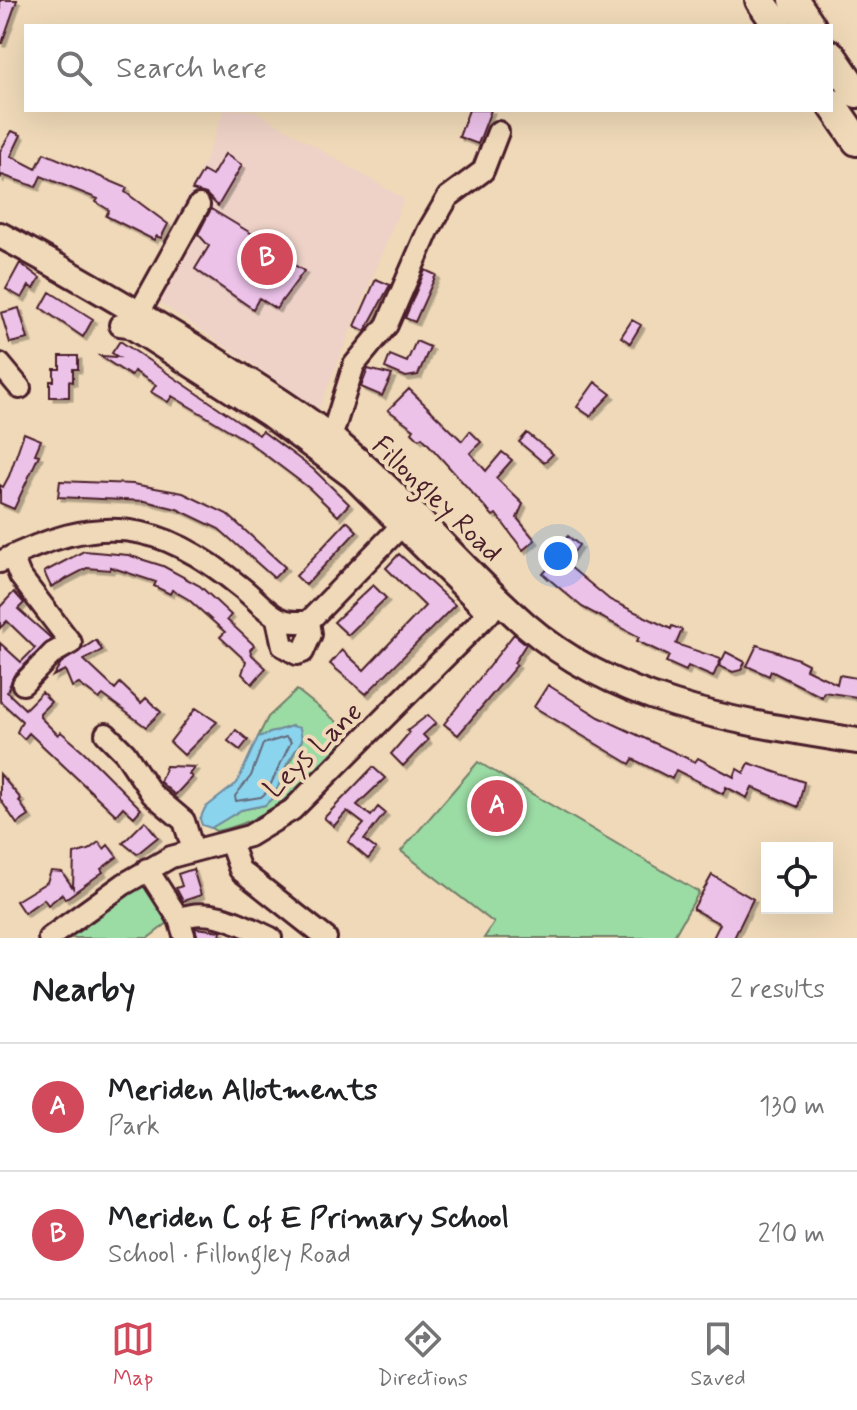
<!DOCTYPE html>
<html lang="en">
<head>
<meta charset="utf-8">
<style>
  :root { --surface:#fff; --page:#f6f6f6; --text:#202124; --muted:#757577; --line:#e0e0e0; --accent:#d1495b }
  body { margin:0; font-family:Mynerve,sans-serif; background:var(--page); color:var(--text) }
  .controls { position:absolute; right:24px; bottom:24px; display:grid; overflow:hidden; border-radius:0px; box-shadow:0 8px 32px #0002 }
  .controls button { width:72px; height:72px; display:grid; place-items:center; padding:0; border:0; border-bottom:2px solid var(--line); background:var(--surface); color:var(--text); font:40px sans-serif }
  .you { position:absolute; left:558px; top:556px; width:28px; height:28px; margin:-20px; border:6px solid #fff; border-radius:50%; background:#1a73e8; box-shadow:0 0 0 12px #1a73e833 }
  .badge { display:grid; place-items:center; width:52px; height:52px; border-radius:50%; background:var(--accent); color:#fff; font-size:26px; font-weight:700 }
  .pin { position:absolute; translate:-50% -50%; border:4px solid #fff; box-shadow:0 2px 8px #0006 }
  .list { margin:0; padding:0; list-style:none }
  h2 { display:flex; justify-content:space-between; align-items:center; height:104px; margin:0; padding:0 32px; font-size:34px }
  h2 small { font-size:26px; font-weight:400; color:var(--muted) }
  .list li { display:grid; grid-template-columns:52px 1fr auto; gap:24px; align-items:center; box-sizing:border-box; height:128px; padding:0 32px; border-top:2px solid var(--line) }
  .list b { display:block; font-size:30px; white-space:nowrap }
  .list p { margin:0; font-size:26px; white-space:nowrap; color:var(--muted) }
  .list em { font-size:26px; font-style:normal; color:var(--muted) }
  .icon { flex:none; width:44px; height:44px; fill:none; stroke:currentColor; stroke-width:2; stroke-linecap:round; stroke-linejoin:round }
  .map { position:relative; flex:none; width:857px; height:938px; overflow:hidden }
  .search { position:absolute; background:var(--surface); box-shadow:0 8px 32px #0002; left:24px; right:24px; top:24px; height:88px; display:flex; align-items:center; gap:20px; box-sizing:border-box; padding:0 28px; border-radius:0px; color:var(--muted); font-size:30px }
  .sheet { height:360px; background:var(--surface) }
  nav { display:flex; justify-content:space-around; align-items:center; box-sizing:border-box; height:112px; border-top:2px solid var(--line); background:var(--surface); font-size:22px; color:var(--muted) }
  nav a { display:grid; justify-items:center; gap:4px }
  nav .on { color:var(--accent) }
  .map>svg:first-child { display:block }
  .built { fill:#eed2c7 }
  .green { fill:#9bdba4; stroke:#727d68; stroke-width:2 }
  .water { fill:#8bd4ed; stroke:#718c9f; stroke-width:2 }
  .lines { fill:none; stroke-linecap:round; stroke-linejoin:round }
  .shore { stroke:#646779; stroke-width:2 }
  .building { fill:#ecc2e9; stroke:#4a1f2b; stroke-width:2; filter:url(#shadow) }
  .minor-casing { stroke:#4a1f2b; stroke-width:26 }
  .major-casing { stroke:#4a1f2b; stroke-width:30 }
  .highway-casing { stroke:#4a1f2b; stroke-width:34 }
  .minor { stroke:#efd9b8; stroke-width:20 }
  .major { stroke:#efd9b8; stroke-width:24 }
  .highway { stroke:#efd9b8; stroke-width:28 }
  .labels { text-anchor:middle; stroke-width:8; stroke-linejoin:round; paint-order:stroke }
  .street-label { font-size:28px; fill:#4a1f2b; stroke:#efd9b8 }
</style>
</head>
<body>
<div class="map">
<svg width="857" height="938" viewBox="0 0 857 938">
  <defs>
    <filter id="shadow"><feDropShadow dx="3.5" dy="3.5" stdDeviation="0" flood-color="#0004"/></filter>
  </defs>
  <rect width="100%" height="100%" fill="#efd9b8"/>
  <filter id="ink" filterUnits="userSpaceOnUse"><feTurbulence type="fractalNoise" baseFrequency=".0125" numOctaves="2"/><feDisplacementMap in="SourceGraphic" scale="16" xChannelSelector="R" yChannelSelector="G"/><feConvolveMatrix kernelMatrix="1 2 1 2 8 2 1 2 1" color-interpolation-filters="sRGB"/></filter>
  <g filter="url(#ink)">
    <path class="built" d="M224,110h29l151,89 -85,210 -180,-120 65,-125z"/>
    <path class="green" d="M297,690l54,43c-41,44 -74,87 -135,98l-5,-3 30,-18 24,-5c15,-22 23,-43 37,-65l-10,-14 -34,11 10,-20z
      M478,762l221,130 -26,46h-189l10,-15 -93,-72z
      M138,885l11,2 24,32 -25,19h-86z"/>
    <path class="water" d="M292,726l8,2 2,12 -15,24 -13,33 -9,8 -24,5 -30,18 -9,-3 -2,-6 5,-11 32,-25 21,-46z"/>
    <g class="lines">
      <path class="shore" d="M286,737l5,5 -24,50 -6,5 -25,4 -1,-5 16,-20 12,-32z"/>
    </g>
    <path class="building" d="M0,0h17l-15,43h-2z
      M469,110h22l-13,34 -19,-7z
      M12,131l9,4 -10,21 25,13 8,-16 83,35 -2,4 43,32 -7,14 -5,-2 -2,4 -48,-24 3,-6 -13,-8 2,-3 -57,-23 -5,11 -34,-12 -2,4v-28z
      M225,154l17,11 -24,41 -12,-12 -14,-4 11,-19 9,5z
      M211,209l58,35 -2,4 37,23 -28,38 -17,-11 -6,11 -58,-40 14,-23 -11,-12z
      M20,263l20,15 -6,11 -5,-3 -7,12 -16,-9z
      M425,270l11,5 -21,47 -10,-4z
      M376,279l14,6 -25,46 -10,-5z
      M50,292l43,27 -10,18 -42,-29z
      M19,308l9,31 -18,4 -9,-30z
      M632,320l9,5 -11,18 -9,-6z
      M120,341l139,94 3,-4 51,38 36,35 -11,12 -29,-28 -62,-47 -75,-45 -4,6 -17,-10 5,-7 -22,-14 -3,5 -31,-20 18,1 -6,-4z
      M416,341l14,6 -12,28 -12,2 -21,-9 5,-13 17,7z
      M60,356h18v13h-5v13l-4,-1v16h-19v-16h4v-12h6z
      M368,369l24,6 -10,21 -21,-9z
      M595,382l16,12 -21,22 -13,-9z
      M409,389l53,52 8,-10 11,11 -11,11 16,18 16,-19 10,8 -16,18 27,26 -6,14 18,22 -12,10 -27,-36 -3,2 -71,-79 -3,2 -7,-7 2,-3 -26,-19z
      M24,433l17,7 -6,14 4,1 -25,54 -14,-6v-18l3,2 6,-11z
      M527,433l26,21 -9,9 -25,-21z
      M60,481l73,3 50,9 44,21 58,53 -11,11 -55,-49 -42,-20 -32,-8 -87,-4z
      M347,521l10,10 -51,54 -10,-9z
      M568,536l11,9 -11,15 -12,-10z
      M84,551l44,4 35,11 37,20 31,29 -4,5 27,25 -4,5 2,5 14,13 -14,16 -10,-10 4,-13 -26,-24 5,-5 -37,-33 -16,-9 -2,4 -16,-8 2,-4 -46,-15v3l-23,-2 -36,19 -7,-15z
      M399,554l56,51 -89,89 -36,-30 12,-14 22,20 61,-64 -39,-38z
      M558,557l52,43 61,29 1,-3 10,4 -6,14 45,15 -8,18 -25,-11 -2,5 -20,-9 3,-6 -32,-15 2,-4 -57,-30 -39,-33z
      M373,585l13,13 -38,37 -14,-13z
      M14,592l10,11 -6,6 34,30 -38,36 -7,17 18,17 17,-17 9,10 -11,11v4l18,18 3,-3 22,19 58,58 -7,8 -11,-10 -7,8 -87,-82 -5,6 -7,-7 5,-11 -22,-20v-58l21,19 14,-14 -28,-27 -7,7v-21z
      M514,634l12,10 -12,19 3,2 -59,70 -14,-11z
      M96,640l6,10 -18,10 31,29 5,-6 21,20 5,-5 15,14 -15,15 -43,-32 -4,4 -20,-15 -7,3 -7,-17 -12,6 8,-13z
      M757,645l41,14 10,5 -2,5 31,15 2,-9 18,3v19l-33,-5 -2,5 -51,-26 -2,5 -22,-10z
      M726,652l19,10 -4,8 -8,2 -14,-6z
      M548,685l51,32 96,45 3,-4 36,19 3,-8 7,4 5,-10 55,19 -6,25 -46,-20 -5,11 -21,-11 -3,7 -47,-24 -4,9 -39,-20 -3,5 -96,-57z
      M196,708l21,14 -33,33 -14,-13z
      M428,715l8,8 -13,12 5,5 -25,26 -12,-12 18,-21 -2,-2z
      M236,730l12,10 -8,10 -12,-9z
      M166,766l29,1 -6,7 3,3 -17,18 -15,-13z
      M373,767l12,11 -28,27 14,11 7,-9 7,6 -21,27 12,9 -8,10 -20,-17 16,-18 -17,-13 -13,15 -10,-8z
      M0,774l21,25 -2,2 10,15 -12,8 -17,-25z
      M145,821l13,16 -21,17 -14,-11z
      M99,842l5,7 4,-4 9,12 -16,12 2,3 -38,27 -3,-5 -14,11 -4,-6 -20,14 -8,-12 31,-19 4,-11 11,1 11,16 1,-34 14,-4z
      M193,869l8,26 -18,6 -7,-13 6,-2 -4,-12z
      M712,875l41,24 -19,39h-21l7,-14 -27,-15z
      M195,928l26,3 -1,7h-22z"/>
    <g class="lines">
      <g class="minor-casing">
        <path id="minor" d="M139,313l60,-108
          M120,325l8,1 139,89 85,63 137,136
          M0,364l20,24
          M331,438l23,-73 33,-40 41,-94 20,-34 35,-26 15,-39
          M12,556l8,20 51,67 -18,10 -30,31
          M0,562c98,-49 157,-44 242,26 25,20 33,39 67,33l93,-96
          M277,619l6,27 14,8 6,-2 8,-18 -2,-13
          M106,734l19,19 27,41 32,27 9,29
          M230,842l10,28 86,68
          M147,869l32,50 6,19
          M179,919c30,-14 64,6 92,19
          M49,938l75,-54 47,-27 78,-21 43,-26 209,-209"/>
      </g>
      <g class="major-casing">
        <path id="major" d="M0,235c70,37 137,77 204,118 44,28 90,55 130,87 70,56 125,127 192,185 93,81 214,97 331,116"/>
      </g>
      <g class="highway-casing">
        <path id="highway" d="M760,0l18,26
          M794,0l17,26
          M831,55l26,38
          M831,103l26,38"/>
      </g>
      <use href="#minor" class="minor"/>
      <use href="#major" class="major"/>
      <use href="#highway" class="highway"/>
    </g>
  </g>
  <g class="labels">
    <g class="street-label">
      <text transform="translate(438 498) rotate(44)" y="10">Fillongley Road</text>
      <text transform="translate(312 749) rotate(-44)" y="10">Leys Lane</text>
    </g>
  </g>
</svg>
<div class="controls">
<button><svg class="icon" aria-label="locate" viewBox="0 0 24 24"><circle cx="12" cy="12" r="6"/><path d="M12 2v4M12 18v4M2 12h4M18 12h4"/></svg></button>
</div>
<div class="you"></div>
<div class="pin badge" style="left:497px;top:806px">A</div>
<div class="pin badge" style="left:267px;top:259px">B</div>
<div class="search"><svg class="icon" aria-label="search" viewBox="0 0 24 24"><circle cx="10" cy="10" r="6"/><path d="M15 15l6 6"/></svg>Search here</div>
</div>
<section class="sheet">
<h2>Nearby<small>2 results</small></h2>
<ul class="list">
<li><span class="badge">A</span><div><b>Meriden Allotments</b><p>Park</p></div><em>130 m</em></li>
<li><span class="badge">B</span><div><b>Meriden C of E Primary School</b><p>School · Fillongley Road</p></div><em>210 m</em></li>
</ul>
</section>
<nav>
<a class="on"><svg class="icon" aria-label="map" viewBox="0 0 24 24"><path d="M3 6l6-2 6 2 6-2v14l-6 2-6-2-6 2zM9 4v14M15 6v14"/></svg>Map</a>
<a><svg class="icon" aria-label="directions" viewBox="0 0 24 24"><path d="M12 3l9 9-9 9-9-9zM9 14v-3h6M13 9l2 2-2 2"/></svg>Directions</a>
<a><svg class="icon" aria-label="saved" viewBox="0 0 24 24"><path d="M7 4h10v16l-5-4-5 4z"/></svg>Saved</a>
</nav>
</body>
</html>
